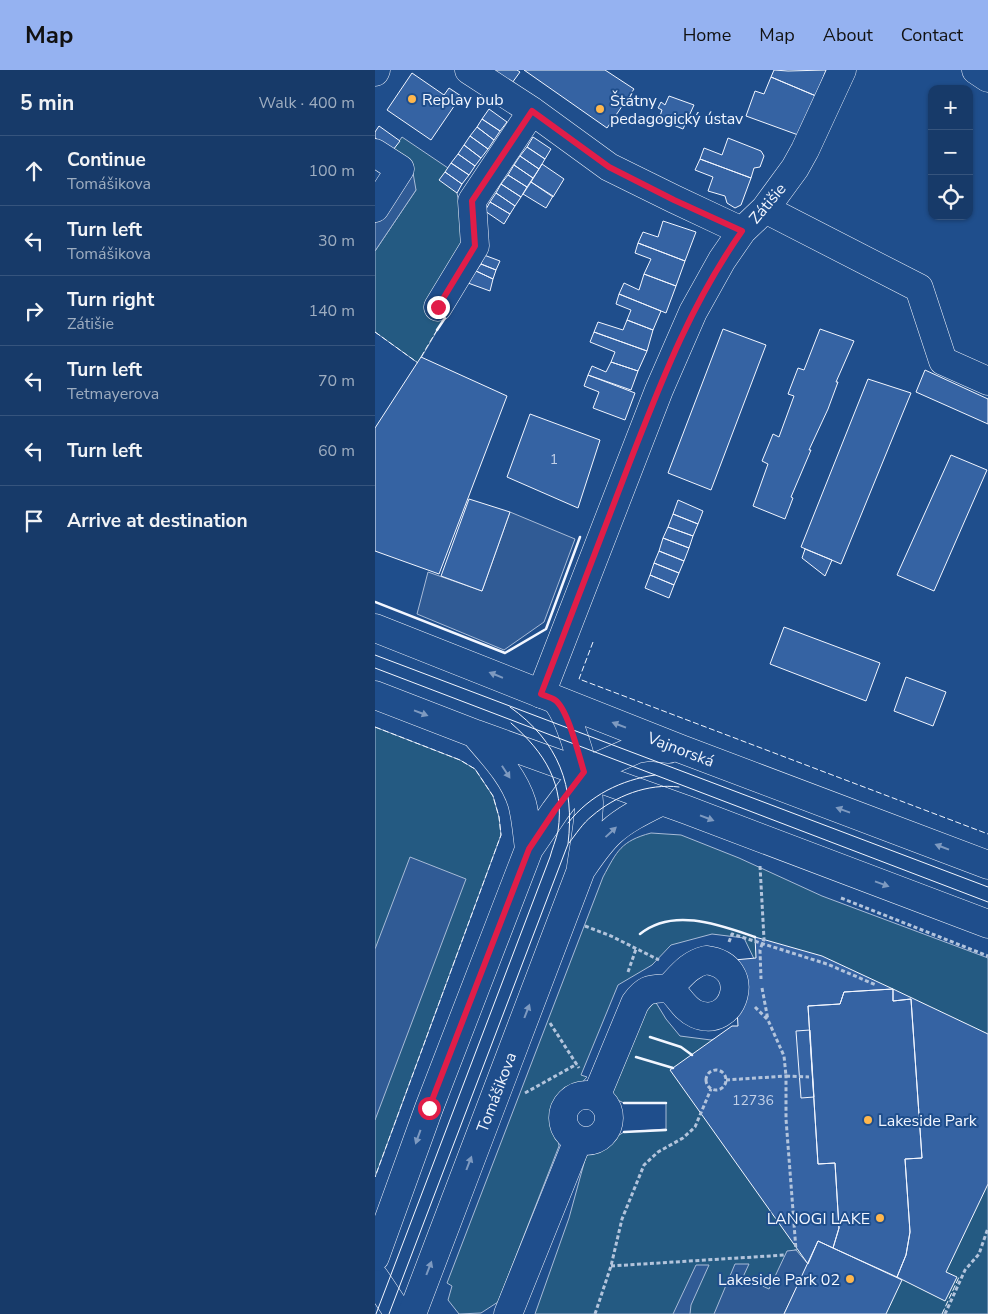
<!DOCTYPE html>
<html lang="en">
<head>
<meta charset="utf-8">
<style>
  :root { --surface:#173a69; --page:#20416f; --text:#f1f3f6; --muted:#9eadc0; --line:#36547d; --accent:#95b2f1 }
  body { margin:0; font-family:"Nunito Sans",sans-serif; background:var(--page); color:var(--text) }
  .controls { position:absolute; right:15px; top:15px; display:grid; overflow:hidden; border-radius:10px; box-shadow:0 1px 4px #0004 }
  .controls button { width:45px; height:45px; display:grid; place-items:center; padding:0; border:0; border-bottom:1px solid var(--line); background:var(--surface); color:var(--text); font:25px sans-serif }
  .stop { position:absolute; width:15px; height:15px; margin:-11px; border:4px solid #e11d48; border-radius:50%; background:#fff }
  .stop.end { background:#e11d48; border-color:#fff; box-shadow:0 1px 5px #0008 }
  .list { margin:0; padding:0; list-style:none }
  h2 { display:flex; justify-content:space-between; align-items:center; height:65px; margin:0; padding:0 20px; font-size:21px }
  h2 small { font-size:16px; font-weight:400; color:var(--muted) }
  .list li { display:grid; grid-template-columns:32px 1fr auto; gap:15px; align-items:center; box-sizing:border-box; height:70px; padding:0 20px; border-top:1px solid var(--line) }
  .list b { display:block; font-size:19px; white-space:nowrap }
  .list p { margin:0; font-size:16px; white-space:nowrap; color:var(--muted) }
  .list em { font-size:16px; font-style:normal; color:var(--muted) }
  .icon { flex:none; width:28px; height:28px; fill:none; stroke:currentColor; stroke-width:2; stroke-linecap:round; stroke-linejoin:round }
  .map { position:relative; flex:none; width:613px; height:1244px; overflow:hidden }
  header { display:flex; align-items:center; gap:30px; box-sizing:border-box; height:70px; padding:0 25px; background:var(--accent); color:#111 }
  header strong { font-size:24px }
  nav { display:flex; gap:28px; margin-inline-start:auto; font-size:18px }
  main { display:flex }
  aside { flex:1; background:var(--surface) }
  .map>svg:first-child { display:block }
  .green { fill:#245a82; stroke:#a8bbd7 }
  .parking { fill:#305b95; stroke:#a8bbd7 }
  .building { fill:#3563a3; stroke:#f2f6ff }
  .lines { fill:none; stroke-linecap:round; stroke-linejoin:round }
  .minor-casing { stroke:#f2f6ff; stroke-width:29 }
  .major-casing { stroke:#f2f6ff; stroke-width:29 }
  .path { stroke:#b3c4dc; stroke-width:3; stroke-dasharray:4 2.5; stroke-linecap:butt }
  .minor { stroke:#1f4e8c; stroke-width:28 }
  .major { stroke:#1f4e8c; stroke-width:28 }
  .tram { stroke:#f2f6ff; stroke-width:1 }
  .fence { stroke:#f2f6ff; stroke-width:1; stroke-dasharray:6 2.5; stroke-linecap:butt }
  .wall { stroke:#f2f6ff; stroke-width:2.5 }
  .oneway { fill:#7e9ac0 }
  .route { stroke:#e11d48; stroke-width:6 }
  .poi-dot { fill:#ffb74d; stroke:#1f4e8c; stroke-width:2 }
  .labels { text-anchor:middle; stroke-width:4; stroke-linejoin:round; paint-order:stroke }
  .number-label { font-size:14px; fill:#c3d1e8 }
  .poi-label { font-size:16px; fill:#f2f6ff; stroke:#1f4e8c; text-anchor:start }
  .street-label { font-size:16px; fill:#f2f6ff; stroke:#1f4e8c }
</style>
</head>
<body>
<header>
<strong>Map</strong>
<nav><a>Home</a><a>Map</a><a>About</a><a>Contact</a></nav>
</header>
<main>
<aside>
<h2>5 min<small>Walk · 400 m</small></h2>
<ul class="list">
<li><svg class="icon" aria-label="ahead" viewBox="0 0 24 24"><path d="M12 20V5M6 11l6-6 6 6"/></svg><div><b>Continue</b><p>Tomášikova</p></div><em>100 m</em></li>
<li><svg class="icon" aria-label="left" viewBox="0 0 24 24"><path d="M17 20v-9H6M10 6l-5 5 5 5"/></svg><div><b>Turn left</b><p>Tomášikova</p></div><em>30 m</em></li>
<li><svg class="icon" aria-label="right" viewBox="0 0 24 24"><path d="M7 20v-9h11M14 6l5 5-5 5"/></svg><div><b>Turn right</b><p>Zátišie</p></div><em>140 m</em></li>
<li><svg class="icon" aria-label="left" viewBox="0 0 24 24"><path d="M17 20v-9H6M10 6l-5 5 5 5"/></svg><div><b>Turn left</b><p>Tetmayerova</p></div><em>70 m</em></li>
<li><svg class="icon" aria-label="left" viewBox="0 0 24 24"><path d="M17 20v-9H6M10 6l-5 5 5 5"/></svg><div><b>Turn left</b></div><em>60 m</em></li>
<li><svg class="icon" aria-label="arrive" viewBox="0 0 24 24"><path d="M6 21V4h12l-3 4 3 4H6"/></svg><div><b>Arrive at destination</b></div></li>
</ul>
</aside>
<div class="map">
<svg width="613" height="1244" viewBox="0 0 613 1244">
  <rect width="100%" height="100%" fill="#1f4e8c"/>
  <path class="green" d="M27,67l46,31 9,25 6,31v22l-19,73 -26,44 -43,-31v-81l41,-61 -23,-40z
    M0,657l85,33 15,9 18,27 6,21 2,18 -126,342z
    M276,763l30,2 58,23 83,38 166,62v356h-453l34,-96 17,-62 38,-24 42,-3v-26h-42l-15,-7 34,-81 12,-14 11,18 14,17 31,4 34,-11 11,-66 -12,-25 -32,-4 -41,11 -19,20 -34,20 -37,90 6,2c-6,7 -11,11 -18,16 -16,14 -12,34 -10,53l-61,156 -17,11 -22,1 -11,-14 4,-14 -5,-3 156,-406c14,-26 18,-36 48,-44z"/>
  <path class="parking" d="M37,97l4,23 -41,61v-28z
    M135,442l65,27 -31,83 -40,28 -87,-36 11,-42 54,19z
    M35,787l56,22 -91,241v-171z
    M421,1180l12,14 -24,50h-70l21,-50h14l-6,13 26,12 18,-38z
    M321,1195h13l-18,40 -1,9h-17z"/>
  <path class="building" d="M118,0h24l3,2 -8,11z
    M149,0h81l29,19 -27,39z
    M399,0l14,1 38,-1 -10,26 -45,-19z
    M37,3l32,22 5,-7 12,8 -30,44 -44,-30z
    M396,7l45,19 -15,40 -55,-20 9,-25 9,3z
    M294,26l25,9 -11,24 -24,-10 3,-9 -4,-2 3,-6 4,3z
    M114,39l18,13 -7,9 -18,-12z
    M107,49l18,12 -6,9 -17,-13z
    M4,56l21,15 -7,9 -18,-12v-6z
    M102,57l17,13 -6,9 -18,-13z
    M95,66l18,13 -7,9 -17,-13z
    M158,67l18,12 -6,10 -18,-12z
    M353,68l33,13 3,5 -4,11 -6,1 -3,10 -51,-19 4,-11 18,7z
    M89,75l17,13 -6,8 -17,-12z
    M152,77l18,12 -6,10 -19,-13z
    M83,84l17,12 -6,9 -18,-12z
    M145,86l19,13 -6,9 -19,-13z
    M325,89l51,19 -10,27 -6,3 -8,-5 -2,-7 -17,-5 5,-14 -18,-7z
    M76,93l18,12 -7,9 -17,-12z
    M167,94l22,15 -11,18 -22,-15z
    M139,95l19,13 -6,9 -19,-12z
    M70,102l17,12 -5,9 -18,-13z
    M133,105l19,12 -6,10 -20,-13z
    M156,112l22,14 -7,12 -23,-14z
    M126,114l20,13 -6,9 -19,-13z
    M121,123l19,13 -5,8 -20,-12z
    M115,132l20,12 -6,10 -19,-13z
    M288,151l33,11 -11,29 -47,-18 5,-11 15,5z
    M263,173l47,18 -9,25 -32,-12 7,-15 -16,-6z
    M109,185l16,6 -4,9 -15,-6z
    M106,194l15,6 -3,9 -17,-8z
    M101,201l17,8 -3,12 -22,-8z
    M269,204l32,12 -10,27 -47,-19 5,-11 15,7z
    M244,224l42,17 -8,19 -26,-10 4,-10 -15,-6z
    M252,250l26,10 -6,21 -53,-19 4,-10 25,8z
    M348,259l43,16 -55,145 -43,-17z
    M445,259l34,12 -18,41h2l-10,27 -19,41h2l-20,47 2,1 -8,21 -32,-13 15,-42 -6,-3 7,-17 4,-10 6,3 15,-41 -6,-2 10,-26 6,2z
    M219,262l53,19 -9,20 -27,-9 4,-10 -25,-10z
    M46,287l86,39 -68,178 -64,-23v-123z
    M236,292l27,9 -7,19 -43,-15 4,-9 14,6z
    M550,300l63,29v25l-72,-32z
    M213,305l47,18 -10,27 -32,-12 6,-16 -15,-6z
    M493,309l43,14 -70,171 -40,-17z
    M155,344l70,26 -22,68 -71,-31z
    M576,385l36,15 -53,121 -37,-16z
    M94,429l41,13 -28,79 -41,-15z
    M303,430l25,11 -5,13 -25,-10z
    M298,444l25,10 -5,12 -25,-9z
    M293,457l25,9 -4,12 -26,-10z
    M288,468l26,10 -5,13 -25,-10z
    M430,479l27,11 -7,16 -23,-18z
    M284,481l25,10 -5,12 -25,-10z
    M279,493l25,10 -5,12 -24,-10z
    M275,505l24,10 -5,13 -24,-10z
    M409,557l96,36 -14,38 -96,-37z
    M531,607l40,15 -13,34 -39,-15z
    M380,867l67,19 71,33 -49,3 -4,12 -32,2 10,158 17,-1 4,65 -6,20 -15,-7 -10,23 -138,-194 62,-44h6l-4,-66 22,-2z
    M518,919v12l18,-2 11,159 -17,1 5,73 -4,23 -9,22 -64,-29 6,-20 -4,-65 -17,1 -10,-158 32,-2 4,-12z
    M518,919l95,45v150l-42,88 11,5 -12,24 -48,-24 9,-22 4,-23 -5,-73 17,-1 -11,-159 -18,2z
    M435,960l4,67 -13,1 -5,-67z
    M443,1171l84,39 -16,34h-102z"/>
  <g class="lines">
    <g class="minor-casing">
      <path id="minor" d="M94,0l63,41 77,56 65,32 68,32
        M601,0l12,8
        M0,2l1,-2
        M0,83l25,16 -25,39
        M390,139l154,79 24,73 45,20
        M63,237l37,-61 -3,-45 60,-90
        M166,624l118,-304 34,-78 29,-52 20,-29 23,-22 30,-41 10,-18 37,-80
        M331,890c49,6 28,70 -10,54 -12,-5 -17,-18 -27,-26 12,-12 20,-24 37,-28z
        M188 1048a23 23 0 1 1 46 0a23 23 0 1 1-46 0Z
        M221,1027l39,-94c11,-15 15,-14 34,-15
        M0,1208l24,36
        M133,1244l70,-174"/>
    </g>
    <g class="major-casing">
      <path id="major" d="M0,558l306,121 307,116
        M0,625l101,39 211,76 301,114
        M181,630c15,18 32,78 33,102 0,21 -5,43 -8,65
        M101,665c18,21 38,42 46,68 4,15 5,31 7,46
        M0,1187l54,-149 100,-259 26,-38 29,-39 53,-23 13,-2 19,2
        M37,1244l169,-444c9,-13 18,-27 30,-38 14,-13 33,-22 51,-31"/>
    </g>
    <path class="path" d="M385,796l4,73 -4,11 1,29
      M466,828l147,58
      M210,856l26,10 48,24
      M354,872l3,-8 95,30 49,21
      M253,902l8,-23
      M387,918l6,32
      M380,937l13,13 16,36 2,20 23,1
      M175,953l29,45
      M331 1010a10 10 0 1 1 20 0a10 10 0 1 1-20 0Z
      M351,1010l60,-4v43l10,131
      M150,1023l52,-29
      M236,1196l174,-11
      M220,1244l16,-48 11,-47 22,-54 14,-13 25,-14 12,-11 16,-38
      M570,1244l20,-44 14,-16 9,-26"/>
    <use href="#minor" class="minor"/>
    <use href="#major" class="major"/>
    <path class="tram" d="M0,585l613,232
      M0,598l613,234
      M193,753c22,-28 53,-43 87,-48
      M194,773c7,-9 14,-20 23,-27 23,-20 56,-33 87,-29
      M1,1244l174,-457c2,-8 6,-17 8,-26 7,-47 -13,-78 -47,-108
      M14,1244l179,-470c7,-58 -9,-102 -58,-137"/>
    <path class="fence" d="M0,262l43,31
      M46,287l16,-27
      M218,572l-14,37 409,155
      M0,657l85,33 15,9 18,27 6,21 2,18 -126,342
      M567,1244l17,-37"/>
    <path class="wall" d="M62,260l8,-12
      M0,532l130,51 41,-24 34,-92
      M265,864c33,-27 80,-9 115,3
      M275,967l31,10 11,8
      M261,987l37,11
      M249,1033h42
      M249,1062l42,-2"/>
  </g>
  <defs><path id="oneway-solid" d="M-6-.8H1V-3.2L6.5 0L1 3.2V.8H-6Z" transform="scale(1.25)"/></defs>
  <g class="oneway">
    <use href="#oneway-solid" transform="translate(121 605) rotate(-158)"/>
    <use href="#oneway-solid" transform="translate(46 643) rotate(21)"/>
    <use href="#oneway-solid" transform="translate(244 655) rotate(-159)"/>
    <use href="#oneway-solid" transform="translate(131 702) rotate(57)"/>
    <use href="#oneway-solid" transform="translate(468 740) rotate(-160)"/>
    <use href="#oneway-solid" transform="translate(332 748) rotate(21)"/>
    <use href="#oneway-solid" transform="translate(236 762) rotate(-43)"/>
    <use href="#oneway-solid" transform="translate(567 777) rotate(-159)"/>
    <use href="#oneway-solid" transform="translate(507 814) rotate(20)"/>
    <use href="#oneway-solid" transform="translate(152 941) rotate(-69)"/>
    <use href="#oneway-solid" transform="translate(43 1067) rotate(110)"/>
    <use href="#oneway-solid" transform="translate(94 1093) rotate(-69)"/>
    <use href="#oneway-solid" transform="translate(54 1198) rotate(-69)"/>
  </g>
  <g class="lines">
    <path class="route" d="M54,1038l100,-259 26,-39 29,-38c-5,-16 -16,-63 -29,-72 -4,-3 -10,-4 -14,-6 30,-79 60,-157 90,-235 32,-82 60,-155 111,-228l-68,-31 -65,-33 -77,-56 -60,90 3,45 -37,61"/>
  </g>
  <g class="poi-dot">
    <circle cx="37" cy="29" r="5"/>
    <circle cx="225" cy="39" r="5"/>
    <circle cx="493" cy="1050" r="5"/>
    <circle cx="505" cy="1148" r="5"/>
    <circle cx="475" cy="1209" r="5"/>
  </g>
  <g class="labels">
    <g class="number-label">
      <text x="179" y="394">1</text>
      <text x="378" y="1035">12736</text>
    </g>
    <g class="poi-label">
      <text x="47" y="35">Replay pub</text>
      <text x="235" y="36">Štátny<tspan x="235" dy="18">pedagogický ústav</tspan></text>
      <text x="503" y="1056">Lakeside Park</text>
      <text x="495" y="1154" text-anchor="end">LANOGI LAKE</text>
      <text x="465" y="1215" text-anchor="end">Lakeside Park 02</text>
    </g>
    <g class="street-label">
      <text transform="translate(392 133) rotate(-50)" y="6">Zátišie</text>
      <text transform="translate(306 679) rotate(21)" y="6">Vajnorská</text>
      <text transform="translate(121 1022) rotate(-69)" y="6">Tomášikova</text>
    </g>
  </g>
</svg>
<div class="controls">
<button>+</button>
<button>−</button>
<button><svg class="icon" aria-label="locate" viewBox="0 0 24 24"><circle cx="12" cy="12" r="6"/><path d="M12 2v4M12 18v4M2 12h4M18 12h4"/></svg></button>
</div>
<div class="stop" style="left:54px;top:1038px"></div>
<div class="stop end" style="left:63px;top:237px"></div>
</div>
</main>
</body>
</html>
